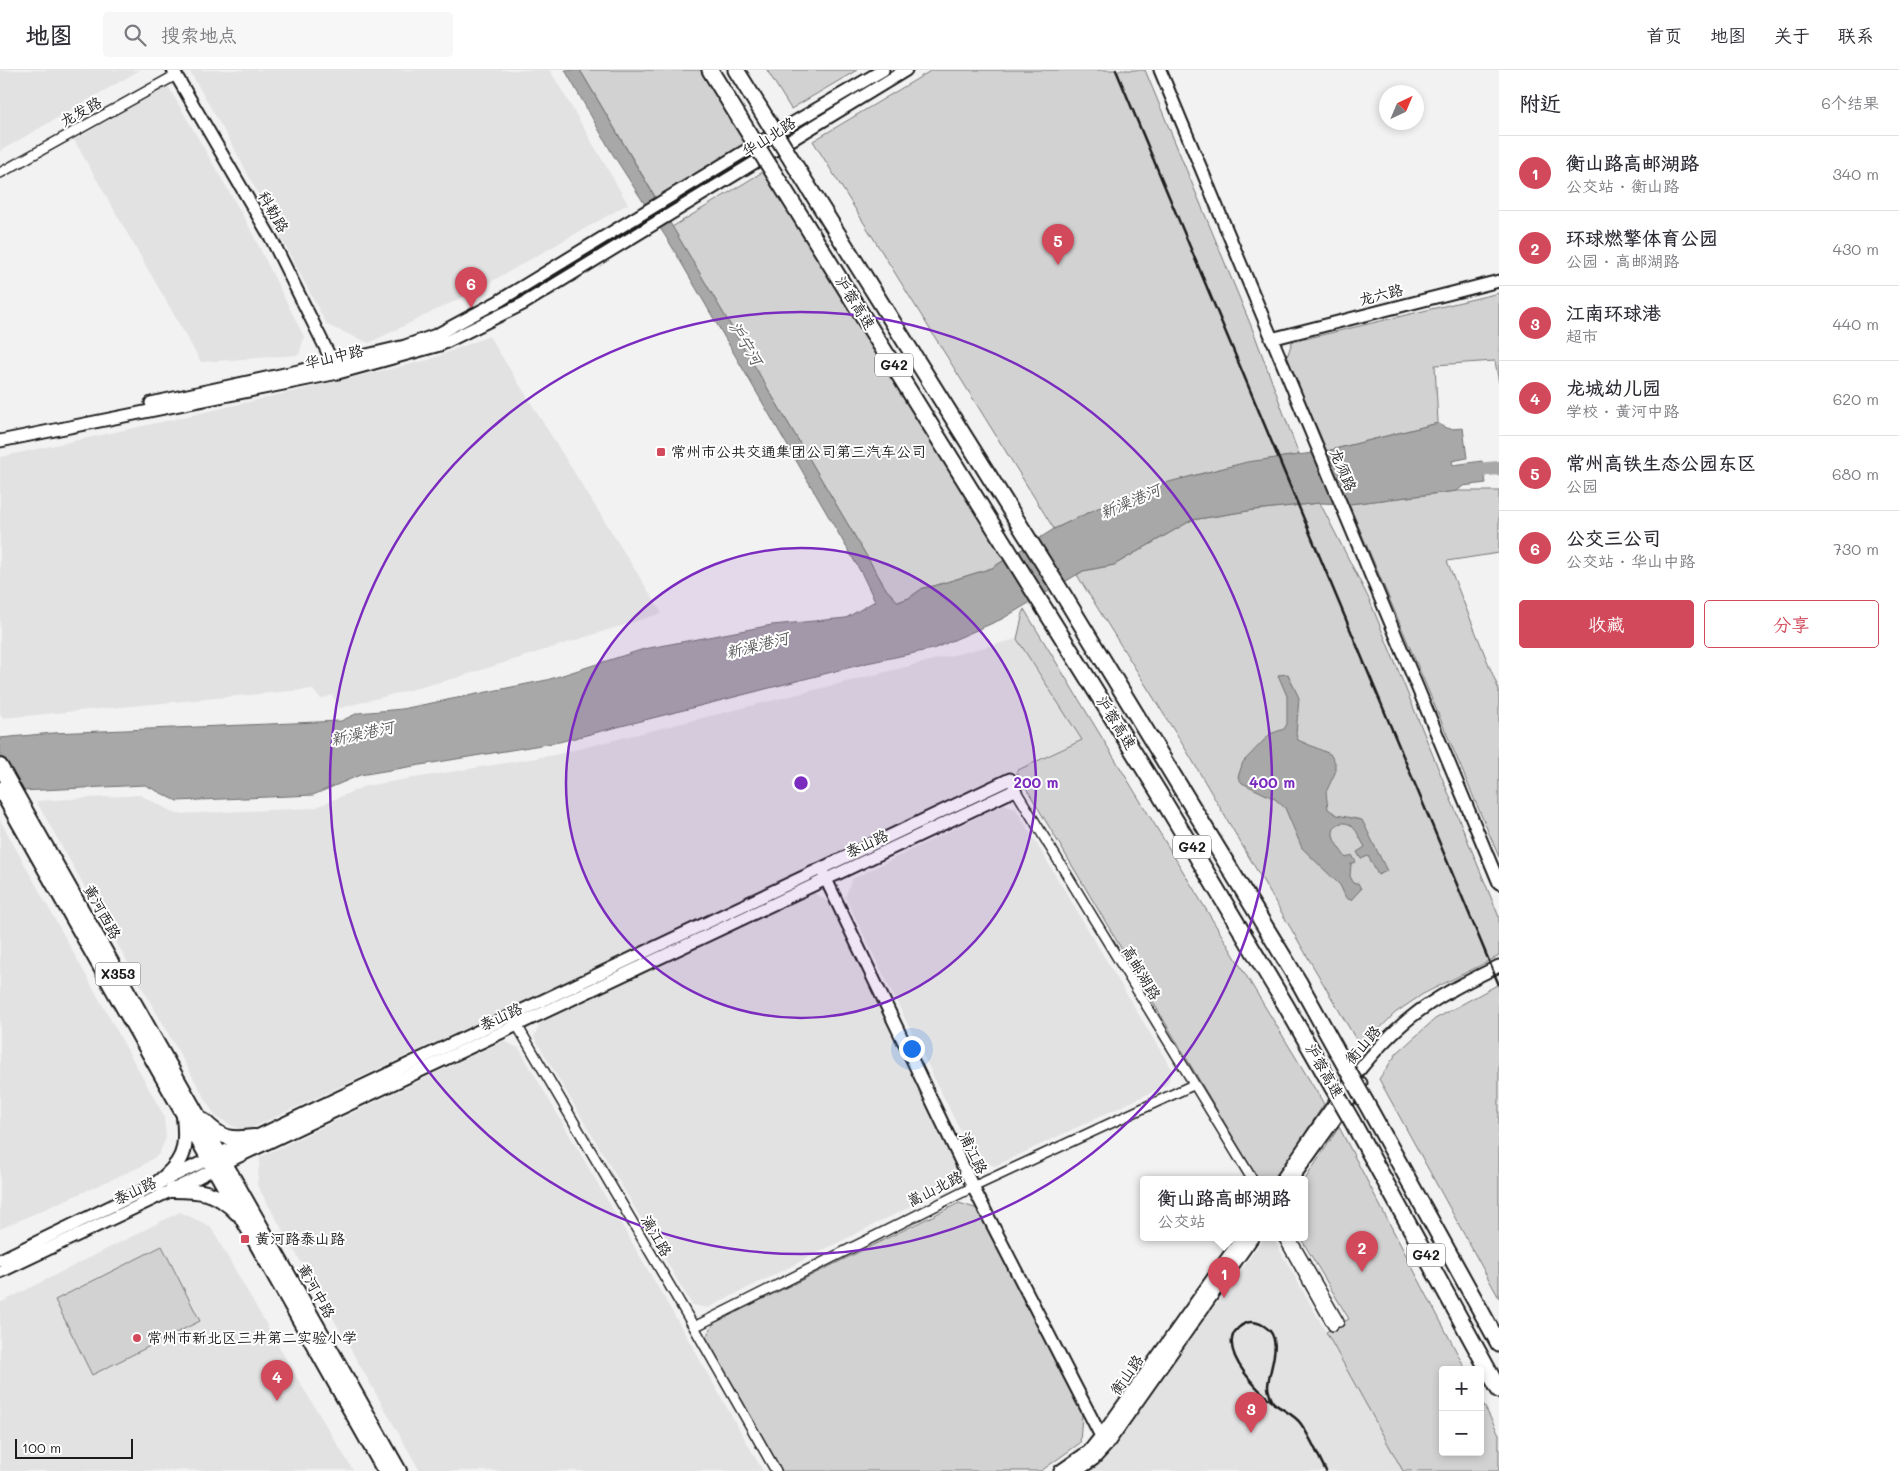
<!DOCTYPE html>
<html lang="zh">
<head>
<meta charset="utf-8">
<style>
  :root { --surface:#fff; --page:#f7f7f7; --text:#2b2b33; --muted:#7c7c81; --line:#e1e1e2; --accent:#d1495b }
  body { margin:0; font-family:Mali,"LXGW WenKai TC",sans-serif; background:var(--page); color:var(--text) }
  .controls { position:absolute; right:15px; bottom:15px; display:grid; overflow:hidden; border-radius:5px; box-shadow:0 2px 8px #0003 }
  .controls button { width:45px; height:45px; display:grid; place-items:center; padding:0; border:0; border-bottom:1px solid var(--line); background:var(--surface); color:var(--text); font:25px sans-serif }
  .compass { position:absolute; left:1379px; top:15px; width:45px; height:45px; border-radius:50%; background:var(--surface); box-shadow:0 2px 8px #0003; rotate:44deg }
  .scale { position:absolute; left:15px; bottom:12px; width:118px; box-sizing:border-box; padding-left:5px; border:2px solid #1c1c1c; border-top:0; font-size:14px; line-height:18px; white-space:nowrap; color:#1c1c1c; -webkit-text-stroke:4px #fff; paint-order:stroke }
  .you { position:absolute; left:911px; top:978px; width:18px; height:18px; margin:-12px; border:4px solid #fff; border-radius:50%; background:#1a73e8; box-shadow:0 0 0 8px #1a73e833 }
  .badge { display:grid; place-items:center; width:32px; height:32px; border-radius:50%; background:var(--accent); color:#fff; font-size:16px; font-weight:700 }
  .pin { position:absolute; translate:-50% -41px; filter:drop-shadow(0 1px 2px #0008) }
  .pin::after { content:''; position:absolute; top:26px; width:18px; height:15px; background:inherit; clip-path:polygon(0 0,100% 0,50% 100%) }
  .popup { position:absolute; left:1140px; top:1106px; width:168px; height:65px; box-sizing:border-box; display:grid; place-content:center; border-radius:5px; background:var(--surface); filter:drop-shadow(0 1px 4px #0005); font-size:16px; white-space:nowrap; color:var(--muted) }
  .popup b { font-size:19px; color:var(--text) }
  .popup::after { content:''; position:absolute; left:50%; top:100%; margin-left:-10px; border:10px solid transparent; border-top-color:var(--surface) }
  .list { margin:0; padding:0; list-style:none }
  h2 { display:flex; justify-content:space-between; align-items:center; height:65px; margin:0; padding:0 20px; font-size:21px }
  h2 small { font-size:16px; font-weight:400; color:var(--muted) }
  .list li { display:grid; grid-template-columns:32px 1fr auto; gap:15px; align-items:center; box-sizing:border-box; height:75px; padding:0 20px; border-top:1px solid var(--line) }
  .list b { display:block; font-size:19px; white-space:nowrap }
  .list p { margin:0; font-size:16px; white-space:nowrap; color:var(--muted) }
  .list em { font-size:16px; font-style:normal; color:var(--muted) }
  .actions { display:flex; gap:10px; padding:15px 20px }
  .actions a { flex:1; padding:11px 0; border:1px solid var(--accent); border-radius:5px; text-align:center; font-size:18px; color:var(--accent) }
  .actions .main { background:var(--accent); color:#fff }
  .icon { flex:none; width:28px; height:28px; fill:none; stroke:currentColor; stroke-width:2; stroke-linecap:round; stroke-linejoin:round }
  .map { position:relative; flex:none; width:1499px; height:1401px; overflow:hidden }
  header { display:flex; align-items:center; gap:30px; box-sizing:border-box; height:70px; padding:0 25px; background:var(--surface); border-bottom:1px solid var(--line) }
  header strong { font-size:24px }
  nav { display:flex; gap:28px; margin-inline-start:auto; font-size:18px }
  .search { width:350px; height:45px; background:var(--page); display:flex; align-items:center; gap:12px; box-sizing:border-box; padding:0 18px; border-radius:5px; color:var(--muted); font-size:19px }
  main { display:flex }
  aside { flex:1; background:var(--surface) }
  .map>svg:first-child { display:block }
  .built { fill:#e2e2e2 }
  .green { fill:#d2d2d2; stroke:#777 }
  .water { fill:#a8a8a8; stroke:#707070 }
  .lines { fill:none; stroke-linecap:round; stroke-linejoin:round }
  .river { stroke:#a8a8a8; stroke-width:14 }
  .street-tunnel { stroke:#d2d2d2; stroke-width:9; stroke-dasharray:9 4.5; stroke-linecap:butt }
  .street-casing { stroke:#1c1c1c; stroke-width:12 }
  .secondary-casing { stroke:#1c1c1c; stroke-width:15 }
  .primary-casing { stroke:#1c1c1c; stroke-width:18 }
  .highway-casing { stroke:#1c1c1c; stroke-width:19 }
  .street { stroke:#fff; stroke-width:9 }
  .secondary { stroke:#fff; stroke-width:11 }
  .primary { stroke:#fff; stroke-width:14 }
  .highway { stroke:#fff; stroke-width:15 }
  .rail { stroke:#1c1c1c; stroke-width:2.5 }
  .highway-bridge-casing { stroke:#1c1c1c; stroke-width:19; stroke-linecap:butt }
  .highway-bridge { stroke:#fff; stroke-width:15 }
  .ring { fill:none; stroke:#7b2cbf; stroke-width:2.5 }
  .poi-dot { fill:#d1495b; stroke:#fff; stroke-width:2 }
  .labels { text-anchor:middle; stroke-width:4; stroke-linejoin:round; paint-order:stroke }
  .shield { fill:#fff; stroke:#606060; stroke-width:1 }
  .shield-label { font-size:14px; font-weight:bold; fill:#1c1c1c }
  .street-label { font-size:15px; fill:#1c1c1c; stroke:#fff }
  .poi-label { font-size:15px; fill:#1c1c1c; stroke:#fff; text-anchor:start }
  .water-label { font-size:16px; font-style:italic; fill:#5b5b5b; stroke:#fff }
  .centre { fill:#7b2cbf; stroke:#fff; stroke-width:2.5 }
  .ring-label { font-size:15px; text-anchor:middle; font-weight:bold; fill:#7b2cbf; stroke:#fff; stroke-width:4; stroke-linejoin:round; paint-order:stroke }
</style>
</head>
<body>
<header>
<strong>地图</strong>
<div class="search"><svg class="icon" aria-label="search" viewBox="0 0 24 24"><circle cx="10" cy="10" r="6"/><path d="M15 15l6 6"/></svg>搜索地点</div>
<nav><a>首页</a><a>地图</a><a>关于</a><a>联系</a></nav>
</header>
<main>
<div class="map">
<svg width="1499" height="1401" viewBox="0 0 1499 1401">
  <rect width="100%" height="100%" fill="#f2f2f2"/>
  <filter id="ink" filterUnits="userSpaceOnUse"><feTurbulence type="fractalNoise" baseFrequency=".02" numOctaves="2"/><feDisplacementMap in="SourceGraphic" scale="10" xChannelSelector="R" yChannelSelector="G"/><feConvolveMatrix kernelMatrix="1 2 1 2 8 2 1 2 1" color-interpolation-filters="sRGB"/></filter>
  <g filter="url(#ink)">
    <path class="built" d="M0,0h140l-140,81z
      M189,0h361l78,134 -155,88 -104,51 -42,-18 -93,-177z
      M168,16l78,135 58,116 -5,18 -98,7 -127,-222z
      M489,266l173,277 -206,65 -116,30 -8,-13 -11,4 -9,-10 -309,29 -3,-5v-256l175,-38 253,-59z
      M1017,569l65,101 -839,392 -28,-16 -179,-315 104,-6 37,19 137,-6 51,-22 189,-31z
      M1004,734l12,5 156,261 -5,15 -172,81 -21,-7 -129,-262 7,-18z
      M0,750l164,296 2,22 -7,16 -17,12 -142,63z
      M812,822l16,9 129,270 -6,15 -243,122 -16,-3 -158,-268 6,-14z
      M503,971l16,7 165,284 79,139h-343l-163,-286 3,-28z
      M180,1142l30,14 84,147 59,97 -353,1v-168z
      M1272,1167l4,6 128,228h-318l20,-15 153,-211 5,-6z"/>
    <path class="green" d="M580,0h122l45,73 -91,55z
      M767,0h90l-66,39z
      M932,0h213l109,263 45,122c-88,11 -165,35 -245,74l-241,-388z
      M766,100l240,389 -14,9 -58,18 -11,2 -14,10 -11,4 -12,-13 -206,-349 -8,-13z
      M1499,223v90l-4,-22 -60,4 3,58 -111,28 -40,-94 5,-15z
      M1457,421h42v62l-52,8 52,129v167l-150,-353z
      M1320,433l49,96 130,318v39l-76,38 -28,19 -34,35 -173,-295 -111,-178 6,-4 31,-6 78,-45 62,-10z
      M1024,539l300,495 -48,75h-18l-242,-408 66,-31 -65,-101z
      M1499,914v314l-120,-219 18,-26 38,-34z
      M1339,1057l127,243h-23v82h37v-54l19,36v37h-96l-77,-139 23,-13 -49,-82h4v-56z
      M959,1133l19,6 104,205 -2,29 -39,28h-259l-76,-134 8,-14z
      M162,1176l38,75 -108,54 -37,-75z"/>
    <path class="water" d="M565,0h15l306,519 12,13 11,-4 14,-10 11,-2 58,-18 62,-39 44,-21 63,-24 86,-22 80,-11 111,-28c7,7 15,6 25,5l4,30 -15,3 1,4 29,-4 4,22 -23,3 -6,5 -108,13 -29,-1 -66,7 -62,10 -78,45 -31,6 -81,48 -69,30 -66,14 -308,79 -199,33 -47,20 -136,6 -32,-16 -145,7v-54l53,-5 288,-12 17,-8 44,-4 145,-29 97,-31 128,-24 74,-7 29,-17 -13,-27 -191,-329 -59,-92z
      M1288,604l11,24 -3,36 2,6 32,14 5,8v11l-9,19 2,17 9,6 25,5 25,51 -9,4 -10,-19 -7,3 -4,-7 8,-5c-4,-6 -7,-15 -12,-20 -7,-7 -20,-5 -20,7 0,8 9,17 13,24l6,-3 4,7 -5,2 -1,12 4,8 4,-1 3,6 -10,11 -5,-2 -6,-13 -38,-37 -17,-40 -10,-9 -33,-16 -4,-6 5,-15 27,-28 14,-5 3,-5v-28l-9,-21z"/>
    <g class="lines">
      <path class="river" d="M1465,401l34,-3"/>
      <path class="street-tunnel" d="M1339,1252l78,149
        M1333,1256l69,128"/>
      <g class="street-casing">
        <path id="street" d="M0,103l176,-98
          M1013,716l239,393
          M514,950l180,307 82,144
          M1283,1167l50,89
          M1290,1167l49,85
          M694,1257l279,-140 220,-102"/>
      </g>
      <g class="secondary-casing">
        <path id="secondary" d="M173,0l99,170 64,129
          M1160,0l339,813
          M1271,269l228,-58
          M151,333l143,-31 111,-26 31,-11 63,-34 241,-147 143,-84
          M0,371l338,-68 102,-28 83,-41 383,-234
          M823,803l150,314 133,259
          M1282,1109c38,-53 77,-120 128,-161 27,-22 58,-37 89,-52
          M1292,1109l69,-96
          M0,1190l219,-106 791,-375
          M0,1202l193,-92 32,-17 790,-373
          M1060,1401l29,-20 12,-15 141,-199
          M1077,1401l17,-12 12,-13 147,-209"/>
      </g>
      <g class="primary-casing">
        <path id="primary" d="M0,696l399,705
          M0,719l385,682
          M204,1051c18,18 26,19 50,16
          M157,1114c26,-21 31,-33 27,-67
          M172,1120c29,0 44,1 65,23"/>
      </g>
      <g class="highway-casing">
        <path id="highway" d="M710,0l30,49
          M736,0l23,37
          M799,102l265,424 236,388 48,87
          M780,113l379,610 126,211 48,84
          M1366,1033l133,241
          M1352,1051l147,269"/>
      </g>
      <use href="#street" class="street"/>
      <use href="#secondary" class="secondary"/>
      <use href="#primary" class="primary"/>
      <use href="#highway" class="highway"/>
      <path class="rail" d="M1116,0l383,915
        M1274,1334c-3,-6 -6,-11 -6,-18 1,-18 17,-48 -4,-60 -5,-3 -12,-5 -18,-3 -5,2 -11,7 -13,12 -8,22 25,56 41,68 9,8 20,11 27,21 10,14 17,32 25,47"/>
      <g class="highway-bridge-casing">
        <path id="highway-bridge" d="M759,37l40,65
          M740,49l40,64
          M1348,1001l18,32
          M1333,1018l19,33"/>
      </g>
      <use href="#highway-bridge" class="highway-bridge"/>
    </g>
  </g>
  <circle cx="801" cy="713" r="235" fill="#7b2cbf" fill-opacity=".12"/>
  <g class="ring">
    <circle cx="801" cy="713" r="235"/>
    <circle cx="801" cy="713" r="471"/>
  </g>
  <g class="poi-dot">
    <rect x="656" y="377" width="10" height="10" rx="2.5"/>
    <rect x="240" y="1164" width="10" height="10" rx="2.5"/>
    <circle cx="137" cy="1268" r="5"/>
  </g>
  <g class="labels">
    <g class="shield">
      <rect x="875" y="283.5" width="38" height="23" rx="4"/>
      <rect x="1173" y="765.5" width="38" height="23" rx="4"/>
      <rect x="95.5" y="892.5" width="45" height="23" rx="4"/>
      <rect x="1407" y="1173.5" width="38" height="23" rx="4"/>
    </g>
    <g class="shield-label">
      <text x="894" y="300">G42</text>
      <text x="1192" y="782">G42</text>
      <text x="118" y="909">X353</text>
      <text x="1426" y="1190">G42</text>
    </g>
    <g class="street-label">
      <text transform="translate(81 42) rotate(-29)" y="5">龙发路</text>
      <text transform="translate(769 67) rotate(-32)" y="5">华山北路</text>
      <text transform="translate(273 142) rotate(60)" y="5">科勒路</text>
      <text transform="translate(1381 225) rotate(-14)" y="5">龙六路</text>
      <text transform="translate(855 233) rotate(58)" y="5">沪蓉高速</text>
      <text transform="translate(334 287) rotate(-13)" y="5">华山中路</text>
      <text transform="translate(1343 400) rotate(67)" y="5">龙须路</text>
      <text transform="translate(1116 653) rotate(58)" y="5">沪蓉高速</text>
      <text transform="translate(867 774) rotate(-25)" y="5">泰山路</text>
      <text transform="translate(102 842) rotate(61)" y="5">黄河西路</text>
      <text transform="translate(1141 903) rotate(59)" y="5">高邮湖路</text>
      <text transform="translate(501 947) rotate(-25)" y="5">泰山路</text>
      <text transform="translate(1363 975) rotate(-49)" y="5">衡山路</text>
      <text transform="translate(1324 1001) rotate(60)" y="5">沪蓉高速</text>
      <text transform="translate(973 1083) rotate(64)" y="5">浦江路</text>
      <text transform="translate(935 1119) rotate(-27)" y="5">嵩山北路</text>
      <text transform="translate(135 1121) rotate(-25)" y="5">泰山路</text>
      <text transform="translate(656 1166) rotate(60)" y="5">漓江路</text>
      <text transform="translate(316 1221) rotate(61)" y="5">黄河中路</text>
      <text transform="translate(1127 1305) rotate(-55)" y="5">衡山路</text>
    </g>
    <g class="poi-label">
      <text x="671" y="387">常州市公共交通集团公司第三汽车公司</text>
      <text x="255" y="1174">黄河路泰山路</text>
      <text x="147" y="1273">常州市新北区三井第二实验小学</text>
    </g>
    <g class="water-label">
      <text transform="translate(746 273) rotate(59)" y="6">沪宁河</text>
      <text transform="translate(1130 431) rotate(-23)" y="6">新澡港河</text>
      <text transform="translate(757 575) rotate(-14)" y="6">新澡港河</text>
      <text transform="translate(362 663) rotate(-12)" y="6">新澡港河</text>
    </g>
  </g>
  <circle cx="801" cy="713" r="8" class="centre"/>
  <g class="ring-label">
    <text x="1036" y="718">200 m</text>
    <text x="1272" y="718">400 m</text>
  </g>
</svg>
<div class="controls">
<button>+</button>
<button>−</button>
</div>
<svg class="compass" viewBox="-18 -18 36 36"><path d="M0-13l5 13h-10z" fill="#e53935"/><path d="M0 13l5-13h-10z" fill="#7c7c81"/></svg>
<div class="scale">100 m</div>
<div class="you"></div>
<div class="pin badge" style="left:1224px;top:1228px">1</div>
<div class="popup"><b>衡山路高邮湖路</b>公交站</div>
<div class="pin badge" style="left:1362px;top:1202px">2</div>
<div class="pin badge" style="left:1251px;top:1363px">3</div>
<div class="pin badge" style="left:277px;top:1331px">4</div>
<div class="pin badge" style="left:1058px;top:195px">5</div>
<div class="pin badge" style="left:471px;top:238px">6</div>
</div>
<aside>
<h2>附近<small>6个结果</small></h2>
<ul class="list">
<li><span class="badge">1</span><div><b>衡山路高邮湖路</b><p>公交站 · 衡山路</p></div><em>340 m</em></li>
<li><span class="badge">2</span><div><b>环球燃擎体育公园</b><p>公园 · 高邮湖路</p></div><em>430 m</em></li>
<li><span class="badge">3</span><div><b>江南环球港</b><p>超市</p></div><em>440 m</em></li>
<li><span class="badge">4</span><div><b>龙城幼儿园</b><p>学校 · 黄河中路</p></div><em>620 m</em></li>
<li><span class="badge">5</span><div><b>常州高铁生态公园东区</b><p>公园</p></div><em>680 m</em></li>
<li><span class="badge">6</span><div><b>公交三公司</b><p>公交站 · 华山中路</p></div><em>730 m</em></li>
</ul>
<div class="actions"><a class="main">收藏</a><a>分享</a></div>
</aside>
</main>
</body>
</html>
